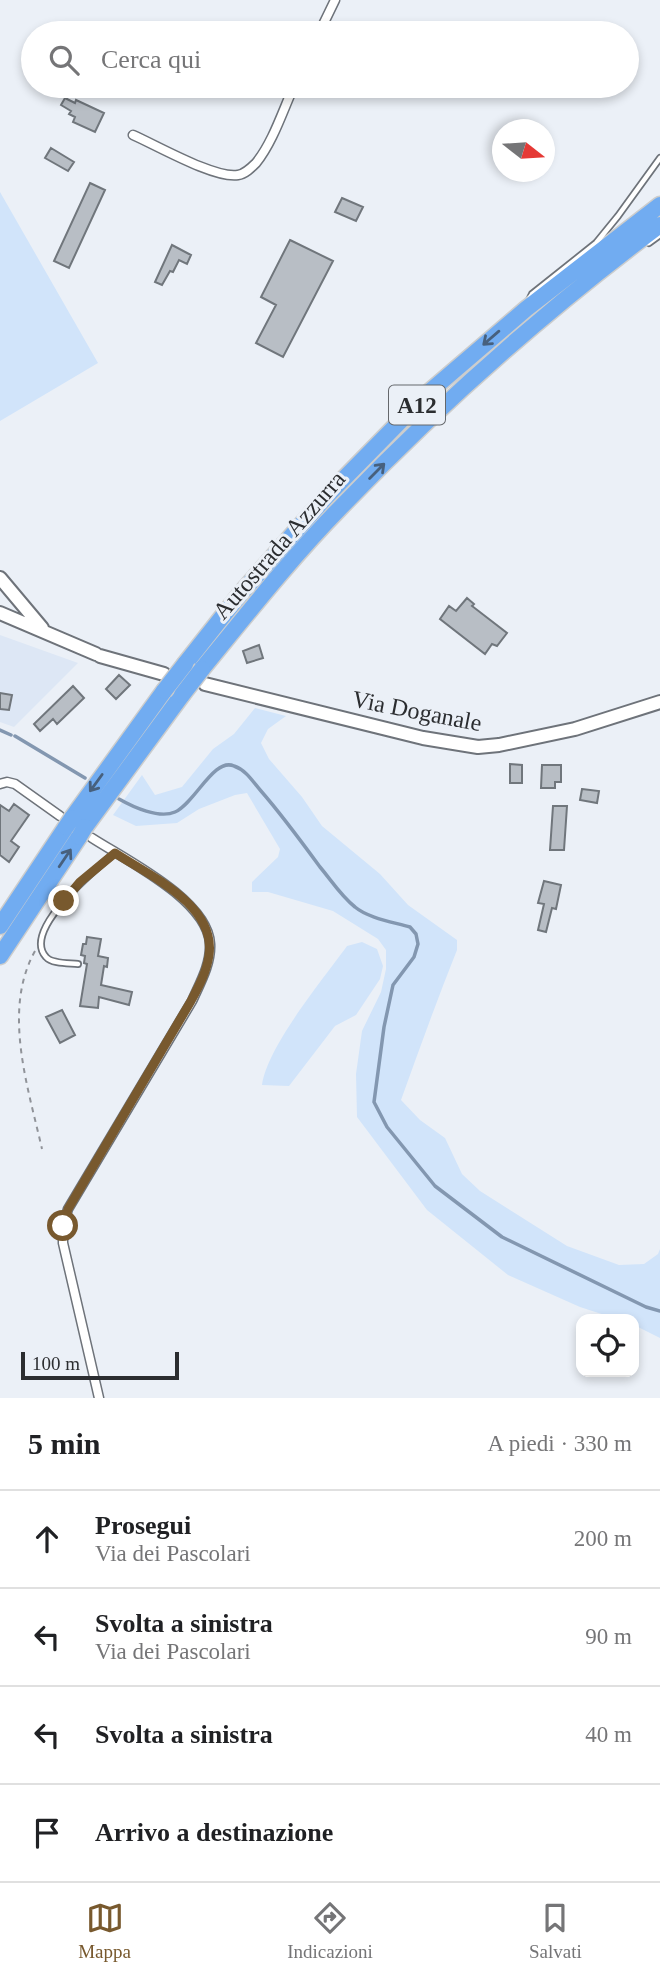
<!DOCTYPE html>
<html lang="it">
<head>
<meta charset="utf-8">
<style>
  :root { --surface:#fff; --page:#f2f2f2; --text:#202124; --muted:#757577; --line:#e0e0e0; --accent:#78592e }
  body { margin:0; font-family:"Times New Roman",serif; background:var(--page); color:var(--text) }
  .controls { position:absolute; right:21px; bottom:21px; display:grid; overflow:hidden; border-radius:14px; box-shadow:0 4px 10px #0003 }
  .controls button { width:63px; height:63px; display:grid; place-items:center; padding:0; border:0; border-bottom:2px solid var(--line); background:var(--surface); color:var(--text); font:35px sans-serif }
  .compass { position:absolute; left:492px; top:119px; width:63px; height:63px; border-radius:50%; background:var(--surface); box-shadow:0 4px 10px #0003; rotate:107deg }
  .scale { position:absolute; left:21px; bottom:18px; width:158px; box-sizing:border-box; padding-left:7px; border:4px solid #2b2d30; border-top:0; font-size:19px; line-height:24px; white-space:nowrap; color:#2b2d30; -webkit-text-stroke:5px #ebf0f7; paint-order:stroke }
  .stop { position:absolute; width:21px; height:21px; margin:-16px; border:5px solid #78592e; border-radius:50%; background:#fff }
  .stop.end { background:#78592e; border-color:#fff; box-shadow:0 2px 7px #0008 }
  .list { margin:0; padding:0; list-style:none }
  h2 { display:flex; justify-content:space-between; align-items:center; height:91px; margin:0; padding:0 28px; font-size:30px }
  h2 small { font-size:23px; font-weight:400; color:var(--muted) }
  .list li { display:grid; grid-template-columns:46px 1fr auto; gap:21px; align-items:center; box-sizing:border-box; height:98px; padding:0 28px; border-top:2px solid var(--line) }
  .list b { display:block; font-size:26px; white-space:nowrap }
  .list p { margin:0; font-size:23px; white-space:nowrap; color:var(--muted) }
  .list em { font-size:23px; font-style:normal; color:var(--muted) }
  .icon { flex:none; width:38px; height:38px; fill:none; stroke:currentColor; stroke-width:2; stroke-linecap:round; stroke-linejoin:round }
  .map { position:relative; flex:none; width:660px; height:1398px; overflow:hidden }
  .search { position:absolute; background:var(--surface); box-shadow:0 4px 10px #0003; left:21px; right:21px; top:21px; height:77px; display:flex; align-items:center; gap:18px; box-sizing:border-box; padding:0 24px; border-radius:38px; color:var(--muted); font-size:26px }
  .sheet { height:483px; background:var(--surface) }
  nav { display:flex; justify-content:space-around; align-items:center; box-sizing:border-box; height:98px; border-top:2px solid var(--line); background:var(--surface); font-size:19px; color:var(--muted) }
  nav a { display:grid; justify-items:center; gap:4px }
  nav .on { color:var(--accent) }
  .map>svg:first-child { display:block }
  .built { fill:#dde7f5 }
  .green { fill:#d1e4fa }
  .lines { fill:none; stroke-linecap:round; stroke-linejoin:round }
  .stream { stroke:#8397b0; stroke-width:3.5 }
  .building { fill:#b8bec5; stroke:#70767c; stroke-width:2 }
  .lane-casing { stroke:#6e737a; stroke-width:8 }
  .street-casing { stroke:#6e737a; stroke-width:11 }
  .secondary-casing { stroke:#6e737a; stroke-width:16 }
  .highway-casing { stroke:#cccdcd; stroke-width:19 }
  .path { stroke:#909399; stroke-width:2; stroke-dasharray:5 5; stroke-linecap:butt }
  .lane { stroke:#fff; stroke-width:4.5 }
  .street { stroke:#fff; stroke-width:8 }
  .secondary { stroke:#fff; stroke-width:12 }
  .highway { stroke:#71acf1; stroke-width:16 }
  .highway-bridge-casing { stroke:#cccdcd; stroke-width:19; stroke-linecap:butt }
  .highway-bridge { stroke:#71acf1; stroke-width:16 }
  .oneway { stroke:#47607d }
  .route { stroke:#78592e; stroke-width:9 }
  .labels { text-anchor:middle; stroke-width:6; stroke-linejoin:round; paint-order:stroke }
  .shield { fill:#ebf0f7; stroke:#65686c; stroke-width:2 }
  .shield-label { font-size:23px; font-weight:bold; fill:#2b2d30 }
  .street-label { font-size:24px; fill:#2b2d30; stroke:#ebf0f7 }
</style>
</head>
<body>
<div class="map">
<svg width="660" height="1398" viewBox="0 0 660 1398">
  <rect width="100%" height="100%" fill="#ebf0f7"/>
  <path class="built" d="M0,635l78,28 -64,64 -14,-5z"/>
  <path class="green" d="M0,192l98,171 -98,58z
    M255,708l31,8 -18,13 -7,14 8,16 33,38 20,29 58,48 28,31 49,35v10c-20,50 -38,100 -56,150l19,20 25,18 17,36 18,17 87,55 52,19 25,-1 14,-10 2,-5v89l-26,-13v-6h-17l-37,-12 -72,-32 -81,-65 -70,-93 -1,-43 6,-43 19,-39 5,-23v-19l-8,-11 -45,-28 -65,-19h-16v-10l26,-25 2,-8 -33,-56 -12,2 -36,14 -22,14 -41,3 -23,-11 29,-40 13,20 27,-8 31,-38 21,-15z
    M362,942l15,7 6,17 -3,13 -24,36 -21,11 -46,60 -27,-1c5,-38 61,-106 85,-139z"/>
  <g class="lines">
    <path class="stream" d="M0,730l11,5
      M15,736l70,42
      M119,799c14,8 40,20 56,13 20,-9 39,-55 59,-46 12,4 19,16 27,25 21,24 40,50 59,76 11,13 21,29 35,40 13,11 38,15 55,20l6,7 2,10 -4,13 -21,28 -9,42 -10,75 13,25 48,59 67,51 144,70 14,4"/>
  </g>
  <path class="building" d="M65,98l10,5 1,-3 28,13 -9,19 -22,-10 2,-5 -6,-3 2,-3 -10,-6z
    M51,148l23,14 -6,9 -23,-13z
    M90,183l15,7 -36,78 -15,-7z
    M342,198l21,9 -7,14 -21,-9z
    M290,240l43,21 -50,96 -27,-14 20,-38 -15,-8z
    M172,245l19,10 -4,9 -8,-4 -6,12 -3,-1 -8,14 -7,-3z
    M467,598l7,6 -2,2 35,27 -10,13 -5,-2 -7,10 -45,-35 9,-13 7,5z
    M259,645l4,13 -16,5 -4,-12z
    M119,675l11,10 -14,14 -10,-10z
    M73,686l11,12 -27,26 -4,-5 -13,12 -6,-7z
    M0,693l12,2 -3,15 -9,-1z
    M510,764l12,1v18h-12z
    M542,765h19v17h-6v6h-14z
    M582,789l17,2 -2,12 -17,-3z
    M14,804l15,11 -18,26 8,6 -10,15 -9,-7v-50l9,6z
    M553,806h14l-3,44h-14z
    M544,881l17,4 -5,24 -4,-1 -6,24 -8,-2 6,-26 -6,-1z
    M87,937l14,2 -3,17 10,2 -1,9 -3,-1 -3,19 31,7 -3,13 -30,-8 -1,11 -18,-2 7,-42 -3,-1 1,-7 -4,-1 2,-11h3z
    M62,1010l13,25 -15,8 -14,-26z"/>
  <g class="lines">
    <g class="lane-casing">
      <path id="lane" d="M649,243l11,-8
        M529,300l3,-6 64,-51 22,-27 42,-58
        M78,964c-9,-1 -26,0 -32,-7 -25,-27 51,-89 69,-104"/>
    </g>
    <g class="street-casing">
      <path id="street" d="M319,33l16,-33
        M133,135c23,10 82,44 105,40 7,-1 13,-7 18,-12 17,-21 27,-53 38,-77
        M0,784l7,-2 8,2 45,32
        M92,838c34,22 116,62 118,106 1,20 -10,39 -18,57l-124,208 -5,17v17l36,155"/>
    </g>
    <g class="secondary-casing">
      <path id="secondary" d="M0,578l42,50
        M0,613l96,41
        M100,656l64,18
        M205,684l218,54 55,9 21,-2 76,-16 85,-27"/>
    </g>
    <g class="highway-casing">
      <path id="highway" d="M185,664l57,-72 83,-94 103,-105 98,-84 134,-104
        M202,669c45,-55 89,-111 139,-162 99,-103 205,-197 319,-282
        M72,818l92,-127
        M85,827l97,-132
        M0,926l66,-99
        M0,956l79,-119"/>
    </g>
    <path class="path" d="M35,951c-33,59 -7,136 7,198"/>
    <use href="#lane" class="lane"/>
    <use href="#street" class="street"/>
    <use href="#secondary" class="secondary"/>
    <use href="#highway" class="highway"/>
    <g class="highway-bridge-casing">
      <path id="highway-bridge" d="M164,691l21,-27
        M182,695l20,-26
        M66,827l6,-9
        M79,837l6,-10"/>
    </g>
    <use href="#highway-bridge" class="highway-bridge"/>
  </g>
  <defs><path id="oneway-shaft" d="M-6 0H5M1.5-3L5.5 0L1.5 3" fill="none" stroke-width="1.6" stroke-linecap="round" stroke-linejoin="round" transform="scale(1.75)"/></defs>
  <g class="oneway">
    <use href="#oneway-shaft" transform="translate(491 338) rotate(139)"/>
    <use href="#oneway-shaft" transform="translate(377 471) rotate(-45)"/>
    <use href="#oneway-shaft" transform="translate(96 783) rotate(126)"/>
    <use href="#oneway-shaft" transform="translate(65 858) rotate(-56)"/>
  </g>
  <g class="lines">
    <path class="route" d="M63,1226l5,-17 123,-208c8,-15 16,-30 18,-46 7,-50 -59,-79 -94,-102l-35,29 -16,19"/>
  </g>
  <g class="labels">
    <rect class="shield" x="389" y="385.5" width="56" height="39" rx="5"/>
    <g class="shield-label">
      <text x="417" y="413">A12</text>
    </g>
    <g class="street-label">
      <text transform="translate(279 545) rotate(-49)" y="8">Autostrada Azzurra</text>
      <text transform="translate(417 711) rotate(11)" y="8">Via Doganale</text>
    </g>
  </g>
</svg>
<div class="controls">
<button><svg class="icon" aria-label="locate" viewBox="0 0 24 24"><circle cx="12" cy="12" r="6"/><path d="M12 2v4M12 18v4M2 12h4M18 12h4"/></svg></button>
</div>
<svg class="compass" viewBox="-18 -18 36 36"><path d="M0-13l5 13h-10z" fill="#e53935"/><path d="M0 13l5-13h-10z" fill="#757577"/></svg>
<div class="scale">100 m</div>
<div class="stop" style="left:63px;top:1226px"></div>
<div class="stop end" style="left:64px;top:901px"></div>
<div class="search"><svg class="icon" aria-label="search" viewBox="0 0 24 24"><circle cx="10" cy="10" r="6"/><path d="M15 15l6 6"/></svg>Cerca qui</div>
</div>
<section class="sheet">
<h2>5 min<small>A piedi · 330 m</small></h2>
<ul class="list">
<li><svg class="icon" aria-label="ahead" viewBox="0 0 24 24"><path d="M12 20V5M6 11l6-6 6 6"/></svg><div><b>Prosegui</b><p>Via dei Pascolari</p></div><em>200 m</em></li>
<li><svg class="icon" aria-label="left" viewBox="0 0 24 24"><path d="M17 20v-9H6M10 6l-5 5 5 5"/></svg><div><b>Svolta a sinistra</b><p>Via dei Pascolari</p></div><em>90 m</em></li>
<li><svg class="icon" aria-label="left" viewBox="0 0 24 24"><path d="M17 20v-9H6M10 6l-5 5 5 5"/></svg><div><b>Svolta a sinistra</b></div><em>40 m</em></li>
<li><svg class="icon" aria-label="arrive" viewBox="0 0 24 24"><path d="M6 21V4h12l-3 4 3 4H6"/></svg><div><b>Arrivo a destinazione</b></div></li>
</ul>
</section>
<nav>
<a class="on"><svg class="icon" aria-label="map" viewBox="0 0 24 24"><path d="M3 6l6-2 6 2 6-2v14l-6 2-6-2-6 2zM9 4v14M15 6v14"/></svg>Mappa</a>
<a><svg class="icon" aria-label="directions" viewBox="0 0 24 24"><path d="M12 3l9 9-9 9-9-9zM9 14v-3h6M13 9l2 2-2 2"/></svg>Indicazioni</a>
<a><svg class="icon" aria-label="saved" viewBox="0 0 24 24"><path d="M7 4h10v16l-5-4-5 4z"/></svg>Salvati</a>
</nav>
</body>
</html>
